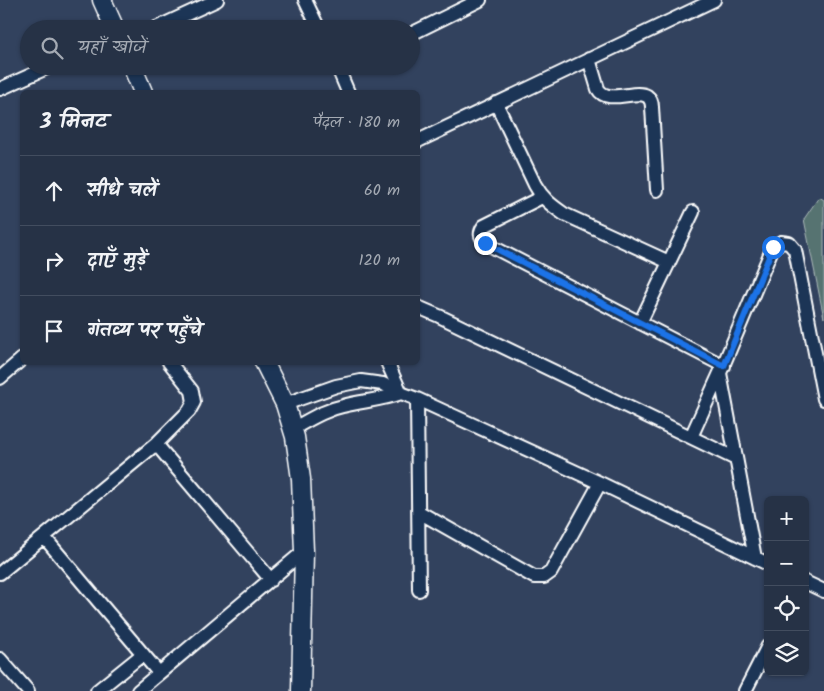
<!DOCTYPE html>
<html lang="hi">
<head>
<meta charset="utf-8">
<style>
  :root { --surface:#263246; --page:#2e3a4d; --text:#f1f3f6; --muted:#a4aab3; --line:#424d5f }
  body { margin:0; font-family:Kalam,"Playpen Sans Deva",sans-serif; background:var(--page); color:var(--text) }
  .controls { position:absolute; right:15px; bottom:15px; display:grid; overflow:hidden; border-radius:8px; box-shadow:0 1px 4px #0004 }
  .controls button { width:45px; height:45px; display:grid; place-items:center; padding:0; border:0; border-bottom:1px solid var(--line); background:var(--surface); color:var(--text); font:25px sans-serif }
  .stop { position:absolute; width:15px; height:15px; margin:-11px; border:4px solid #1a73e8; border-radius:50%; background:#fff }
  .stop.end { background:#1a73e8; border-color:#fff; box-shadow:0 1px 5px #0008 }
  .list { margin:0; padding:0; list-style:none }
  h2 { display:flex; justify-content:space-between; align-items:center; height:65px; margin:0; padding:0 20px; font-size:21px }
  h2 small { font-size:16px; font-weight:400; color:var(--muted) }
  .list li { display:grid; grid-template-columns:32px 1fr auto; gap:15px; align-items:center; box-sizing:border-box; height:70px; padding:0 20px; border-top:1px solid var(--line) }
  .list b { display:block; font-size:19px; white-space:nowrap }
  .list em { font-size:16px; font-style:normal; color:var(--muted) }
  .icon { flex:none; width:28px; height:28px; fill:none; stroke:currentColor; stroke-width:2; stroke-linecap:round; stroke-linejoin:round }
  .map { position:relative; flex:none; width:824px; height:691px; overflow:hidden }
  .search { position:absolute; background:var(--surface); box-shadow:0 1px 4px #0004; left:20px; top:20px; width:400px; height:55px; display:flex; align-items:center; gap:12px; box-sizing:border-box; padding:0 18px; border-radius:28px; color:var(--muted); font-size:19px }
  .panel { position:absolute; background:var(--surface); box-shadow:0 1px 4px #0004; left:20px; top:90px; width:400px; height:275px; border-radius:8px }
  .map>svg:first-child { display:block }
  .green { fill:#577371; stroke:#abb9b8 }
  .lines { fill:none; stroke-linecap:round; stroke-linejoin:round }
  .street-casing { stroke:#fff; stroke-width:16 }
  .secondary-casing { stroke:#fff; stroke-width:21 }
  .street { stroke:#1d3557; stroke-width:12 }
  .secondary { stroke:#1d3557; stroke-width:18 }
  .route { stroke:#1a73e8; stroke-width:6 }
</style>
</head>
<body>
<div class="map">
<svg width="824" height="691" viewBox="0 0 824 691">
  <rect width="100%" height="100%" fill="#32425e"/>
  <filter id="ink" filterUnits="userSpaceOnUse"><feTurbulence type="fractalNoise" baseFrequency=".02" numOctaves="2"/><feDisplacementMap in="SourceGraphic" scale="10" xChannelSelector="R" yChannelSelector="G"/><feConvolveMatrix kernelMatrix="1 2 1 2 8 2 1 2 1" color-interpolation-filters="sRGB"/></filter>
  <g filter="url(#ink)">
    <path class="green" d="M819,197l5,3v118l-20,-99z"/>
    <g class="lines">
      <g class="street-casing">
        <path id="street" d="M305,0l14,29
          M154,29l63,-29
          M411,34l69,-34
          M589,59l9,30c9,16 37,0 49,7 4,3 5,7 5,11l5,83
          M337,66l11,26
          M0,89l51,-23
          M496,103l39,82c8,14 16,20 29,29l105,48
          M418,141l296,-141
          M542,197l-58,29c-5,7 -4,10 1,17l239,123
          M418,307l21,9 297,143
          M640,323l53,-111
          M387,362l14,31
          M0,378l22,-19
          M417,399l2,191
          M285,404l51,-18 25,-5 22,3 18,9 16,6 183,84 168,81
          M292,429c17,-9 32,-19 51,-23 19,-5 39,-6 58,-13
          M691,437l29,-64
          M156,444l115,136
          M419,512l115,65h10l7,-5 49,-89
          M44,537l115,136
          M755,558l-35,-185 53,-126 8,-5 8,1 6,7 29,149
          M0,573l156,-129 33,-33 5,-9 -2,-11 -23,-29
          M805,582l19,9
          M0,659l28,32
          M97,691l46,-37
          M138,691l166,-140
          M745,691l23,-45"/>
      </g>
      <g class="secondary-casing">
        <path id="secondary" d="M102,0l13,29
          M132,66l11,26
          M264,362l21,42 10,33 6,42 3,72 -3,140"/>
      </g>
      <use href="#street" class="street"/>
      <use href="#secondary" class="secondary"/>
    </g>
  </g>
  <g class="lines" filter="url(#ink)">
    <path class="route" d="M485,243l239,123 49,-119"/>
  </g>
</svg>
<div class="controls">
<button>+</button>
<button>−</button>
<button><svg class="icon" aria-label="locate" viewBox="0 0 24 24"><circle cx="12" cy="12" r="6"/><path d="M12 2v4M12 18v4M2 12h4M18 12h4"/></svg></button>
<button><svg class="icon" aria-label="layers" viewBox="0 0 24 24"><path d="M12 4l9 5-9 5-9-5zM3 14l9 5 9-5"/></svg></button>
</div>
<div class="stop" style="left:773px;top:247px"></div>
<div class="stop end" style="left:485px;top:243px"></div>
<div class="search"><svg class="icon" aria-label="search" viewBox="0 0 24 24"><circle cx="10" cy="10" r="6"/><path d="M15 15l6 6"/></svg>यहाँ खोजें</div>
<section class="panel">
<h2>3 मिनट<small>पैदल · 180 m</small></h2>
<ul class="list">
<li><svg class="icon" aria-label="ahead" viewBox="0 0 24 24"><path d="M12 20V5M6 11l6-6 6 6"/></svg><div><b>सीधे चलें</b></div><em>60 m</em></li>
<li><svg class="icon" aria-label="right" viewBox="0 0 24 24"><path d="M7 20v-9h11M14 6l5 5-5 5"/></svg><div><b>दाएँ मुड़ें</b></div><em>120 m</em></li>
<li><svg class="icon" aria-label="arrive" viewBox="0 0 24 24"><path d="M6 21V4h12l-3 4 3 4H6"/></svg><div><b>गंतव्य पर पहुँचे</b></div></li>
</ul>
</section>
</div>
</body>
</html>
